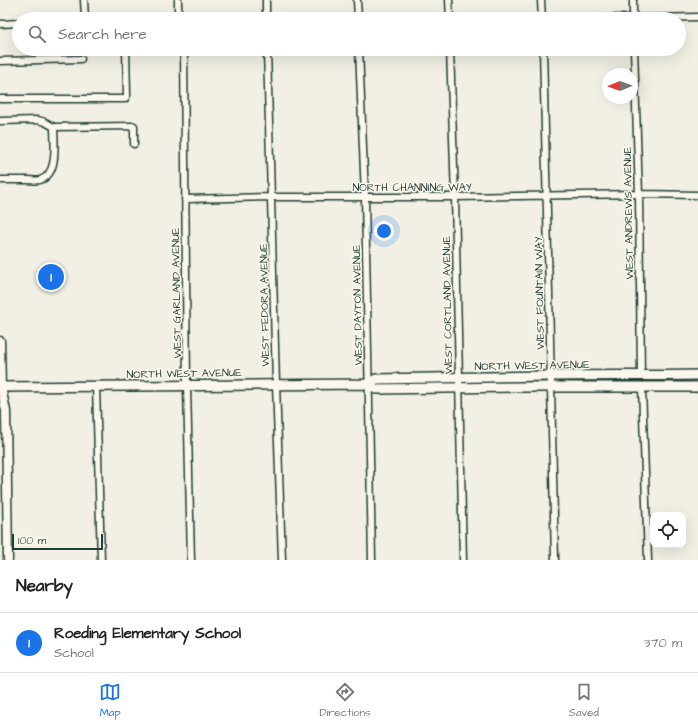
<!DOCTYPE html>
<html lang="en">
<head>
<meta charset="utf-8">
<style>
  :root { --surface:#fff; --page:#f2f2f2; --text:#222; --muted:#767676; --line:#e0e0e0; --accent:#1a73e8 }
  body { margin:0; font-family:"Architects Daughter",sans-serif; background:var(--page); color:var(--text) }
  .controls { position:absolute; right:12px; bottom:12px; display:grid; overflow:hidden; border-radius:8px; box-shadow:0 4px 16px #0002 }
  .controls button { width:36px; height:36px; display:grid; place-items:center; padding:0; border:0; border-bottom:1px solid var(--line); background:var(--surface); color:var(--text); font:20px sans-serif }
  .compass { position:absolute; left:602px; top:68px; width:36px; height:36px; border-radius:50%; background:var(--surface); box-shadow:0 4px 16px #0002; rotate:269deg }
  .scale { position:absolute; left:12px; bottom:10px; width:91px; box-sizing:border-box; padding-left:4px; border:2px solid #1f3d34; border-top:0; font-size:11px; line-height:14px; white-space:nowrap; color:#1f3d34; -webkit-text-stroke:3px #fbf7ec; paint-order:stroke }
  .you { position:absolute; left:384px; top:231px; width:14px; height:14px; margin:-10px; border:3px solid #fff; border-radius:50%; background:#1a73e8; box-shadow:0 0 0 6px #1a73e833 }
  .badge { display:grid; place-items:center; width:26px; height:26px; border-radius:50%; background:var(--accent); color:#fff; font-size:13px; font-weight:700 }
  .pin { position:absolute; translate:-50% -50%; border:2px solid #fff; box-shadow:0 1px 4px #0006 }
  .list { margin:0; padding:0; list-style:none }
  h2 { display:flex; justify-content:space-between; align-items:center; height:52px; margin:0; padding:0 16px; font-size:17px }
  h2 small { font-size:13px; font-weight:400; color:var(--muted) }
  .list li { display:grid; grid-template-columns:26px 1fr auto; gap:12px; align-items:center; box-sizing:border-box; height:60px; padding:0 16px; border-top:1px solid var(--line) }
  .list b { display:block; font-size:15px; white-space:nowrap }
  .list p { margin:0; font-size:13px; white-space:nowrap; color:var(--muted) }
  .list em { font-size:13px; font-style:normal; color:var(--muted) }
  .icon { flex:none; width:22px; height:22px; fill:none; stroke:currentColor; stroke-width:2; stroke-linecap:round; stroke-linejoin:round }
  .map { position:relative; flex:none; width:698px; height:560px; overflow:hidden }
  .search { position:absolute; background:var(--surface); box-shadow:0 4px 16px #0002; left:12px; right:12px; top:12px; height:44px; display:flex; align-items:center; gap:10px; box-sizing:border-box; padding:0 14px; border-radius:22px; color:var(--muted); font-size:15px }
  .sheet { height:112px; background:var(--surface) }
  nav { display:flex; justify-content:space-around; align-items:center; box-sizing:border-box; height:56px; border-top:1px solid var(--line); background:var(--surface); font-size:11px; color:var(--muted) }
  nav a { display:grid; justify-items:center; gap:2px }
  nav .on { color:var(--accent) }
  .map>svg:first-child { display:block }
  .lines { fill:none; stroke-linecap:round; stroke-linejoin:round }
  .minor-casing { stroke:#1f3d34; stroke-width:9 }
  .tertiary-casing { stroke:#1f3d34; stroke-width:11 }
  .secondary-casing { stroke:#1f3d34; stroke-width:12 }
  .minor { stroke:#fbf7ec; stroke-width:6 }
  .tertiary { stroke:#fbf7ec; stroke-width:8 }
  .secondary { stroke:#fbf7ec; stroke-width:9 }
  .labels { text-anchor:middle; stroke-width:3; stroke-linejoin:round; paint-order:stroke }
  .street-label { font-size:11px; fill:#1f3d34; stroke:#fbf7ec }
</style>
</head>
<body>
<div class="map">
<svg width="698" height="560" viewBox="0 0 698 560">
  <rect width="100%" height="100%" fill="#f2f0e5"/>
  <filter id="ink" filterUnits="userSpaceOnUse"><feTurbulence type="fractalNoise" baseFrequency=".025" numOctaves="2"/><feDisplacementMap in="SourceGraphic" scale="8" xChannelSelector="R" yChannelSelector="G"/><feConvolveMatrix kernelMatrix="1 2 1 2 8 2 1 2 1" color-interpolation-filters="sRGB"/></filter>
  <g filter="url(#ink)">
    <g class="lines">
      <g class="minor-casing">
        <path id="minor" d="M84,0l1,19
          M178,0v19
          M266,0v19
          M357,0l1,19
          M449,0l1,19
          M541,0l1,19
          M633,0v19
          M477,19c73,-1 147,0 221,-2
          M0,24l19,-1
          M184,49l3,337 4,174
          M267,49l9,335 6,176
          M359,49l6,148 7,363
          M450,49l5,148 8,363
          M543,49l6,244 2,94 4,173
          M634,49l5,145 2,182
          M0,61l81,-2
          M0,99h125l2,-4 -1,-46
          M0,121l38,-1 7,2 9,5 80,-1v18
          M0,180c9,0 19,0 28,0 4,0 8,1 12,0 19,-5 14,-39 14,-53
          M185,199l86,-2h184l184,-3 59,1
          M96,386l5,174
          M642,387l6,173"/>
      </g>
      <g class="tertiary-casing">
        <path id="tertiary" d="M0,341l1,46 5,24 2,149"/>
      </g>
      <g class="secondary-casing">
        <path id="secondary" d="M369,384l7,5 141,-2h181
          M0,387l369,-3 7,-5c58,-1 116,-2 173,-3 50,-1 99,0 149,-1"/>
      </g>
      <use href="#minor" class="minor"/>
      <use href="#tertiary" class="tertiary"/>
      <use href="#secondary" class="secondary"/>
    </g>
  </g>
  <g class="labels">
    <g class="street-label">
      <text x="412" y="191">NORTH CHANNING WAY</text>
      <text transform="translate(628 213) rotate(-91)" y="4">WEST ANDREWS AVENUE</text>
      <text transform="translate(176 293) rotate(-91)" y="4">WEST GARLAND AVENUE</text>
      <text transform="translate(539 293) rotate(-91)" y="4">WEST FOUNTAIN WAY</text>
      <text transform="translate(264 305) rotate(-91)" y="4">WEST FEDORA AVENUE</text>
      <text transform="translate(357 305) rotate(-91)" y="4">WEST DAYTON AVENUE</text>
      <text transform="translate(447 305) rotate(-91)" y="4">WEST CORTLAND AVENUE</text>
      <text transform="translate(532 365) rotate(-1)" y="4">NORTH WEST AVENUE</text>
      <text transform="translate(184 373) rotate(-1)" y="4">NORTH WEST AVENUE</text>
    </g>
  </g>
</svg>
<div class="controls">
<button><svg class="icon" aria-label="locate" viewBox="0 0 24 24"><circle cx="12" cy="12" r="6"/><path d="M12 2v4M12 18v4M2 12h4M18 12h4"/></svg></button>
</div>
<svg class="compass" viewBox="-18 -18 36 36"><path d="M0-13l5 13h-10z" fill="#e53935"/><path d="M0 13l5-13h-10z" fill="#767676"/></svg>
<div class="scale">100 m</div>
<div class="you"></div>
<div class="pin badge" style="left:51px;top:277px">1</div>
<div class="search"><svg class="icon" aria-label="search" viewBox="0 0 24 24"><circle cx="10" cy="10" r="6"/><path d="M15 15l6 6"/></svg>Search here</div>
</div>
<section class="sheet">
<h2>Nearby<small></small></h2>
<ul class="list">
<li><span class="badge">1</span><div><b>Roeding Elementary School</b><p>School</p></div><em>370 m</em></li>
</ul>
</section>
<nav>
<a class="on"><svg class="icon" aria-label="map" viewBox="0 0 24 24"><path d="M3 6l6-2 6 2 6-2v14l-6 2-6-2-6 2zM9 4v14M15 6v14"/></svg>Map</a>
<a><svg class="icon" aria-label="directions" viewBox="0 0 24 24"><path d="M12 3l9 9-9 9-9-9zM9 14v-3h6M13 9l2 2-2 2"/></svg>Directions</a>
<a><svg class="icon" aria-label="saved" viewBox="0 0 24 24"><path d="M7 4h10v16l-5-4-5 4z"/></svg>Saved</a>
</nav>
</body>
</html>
